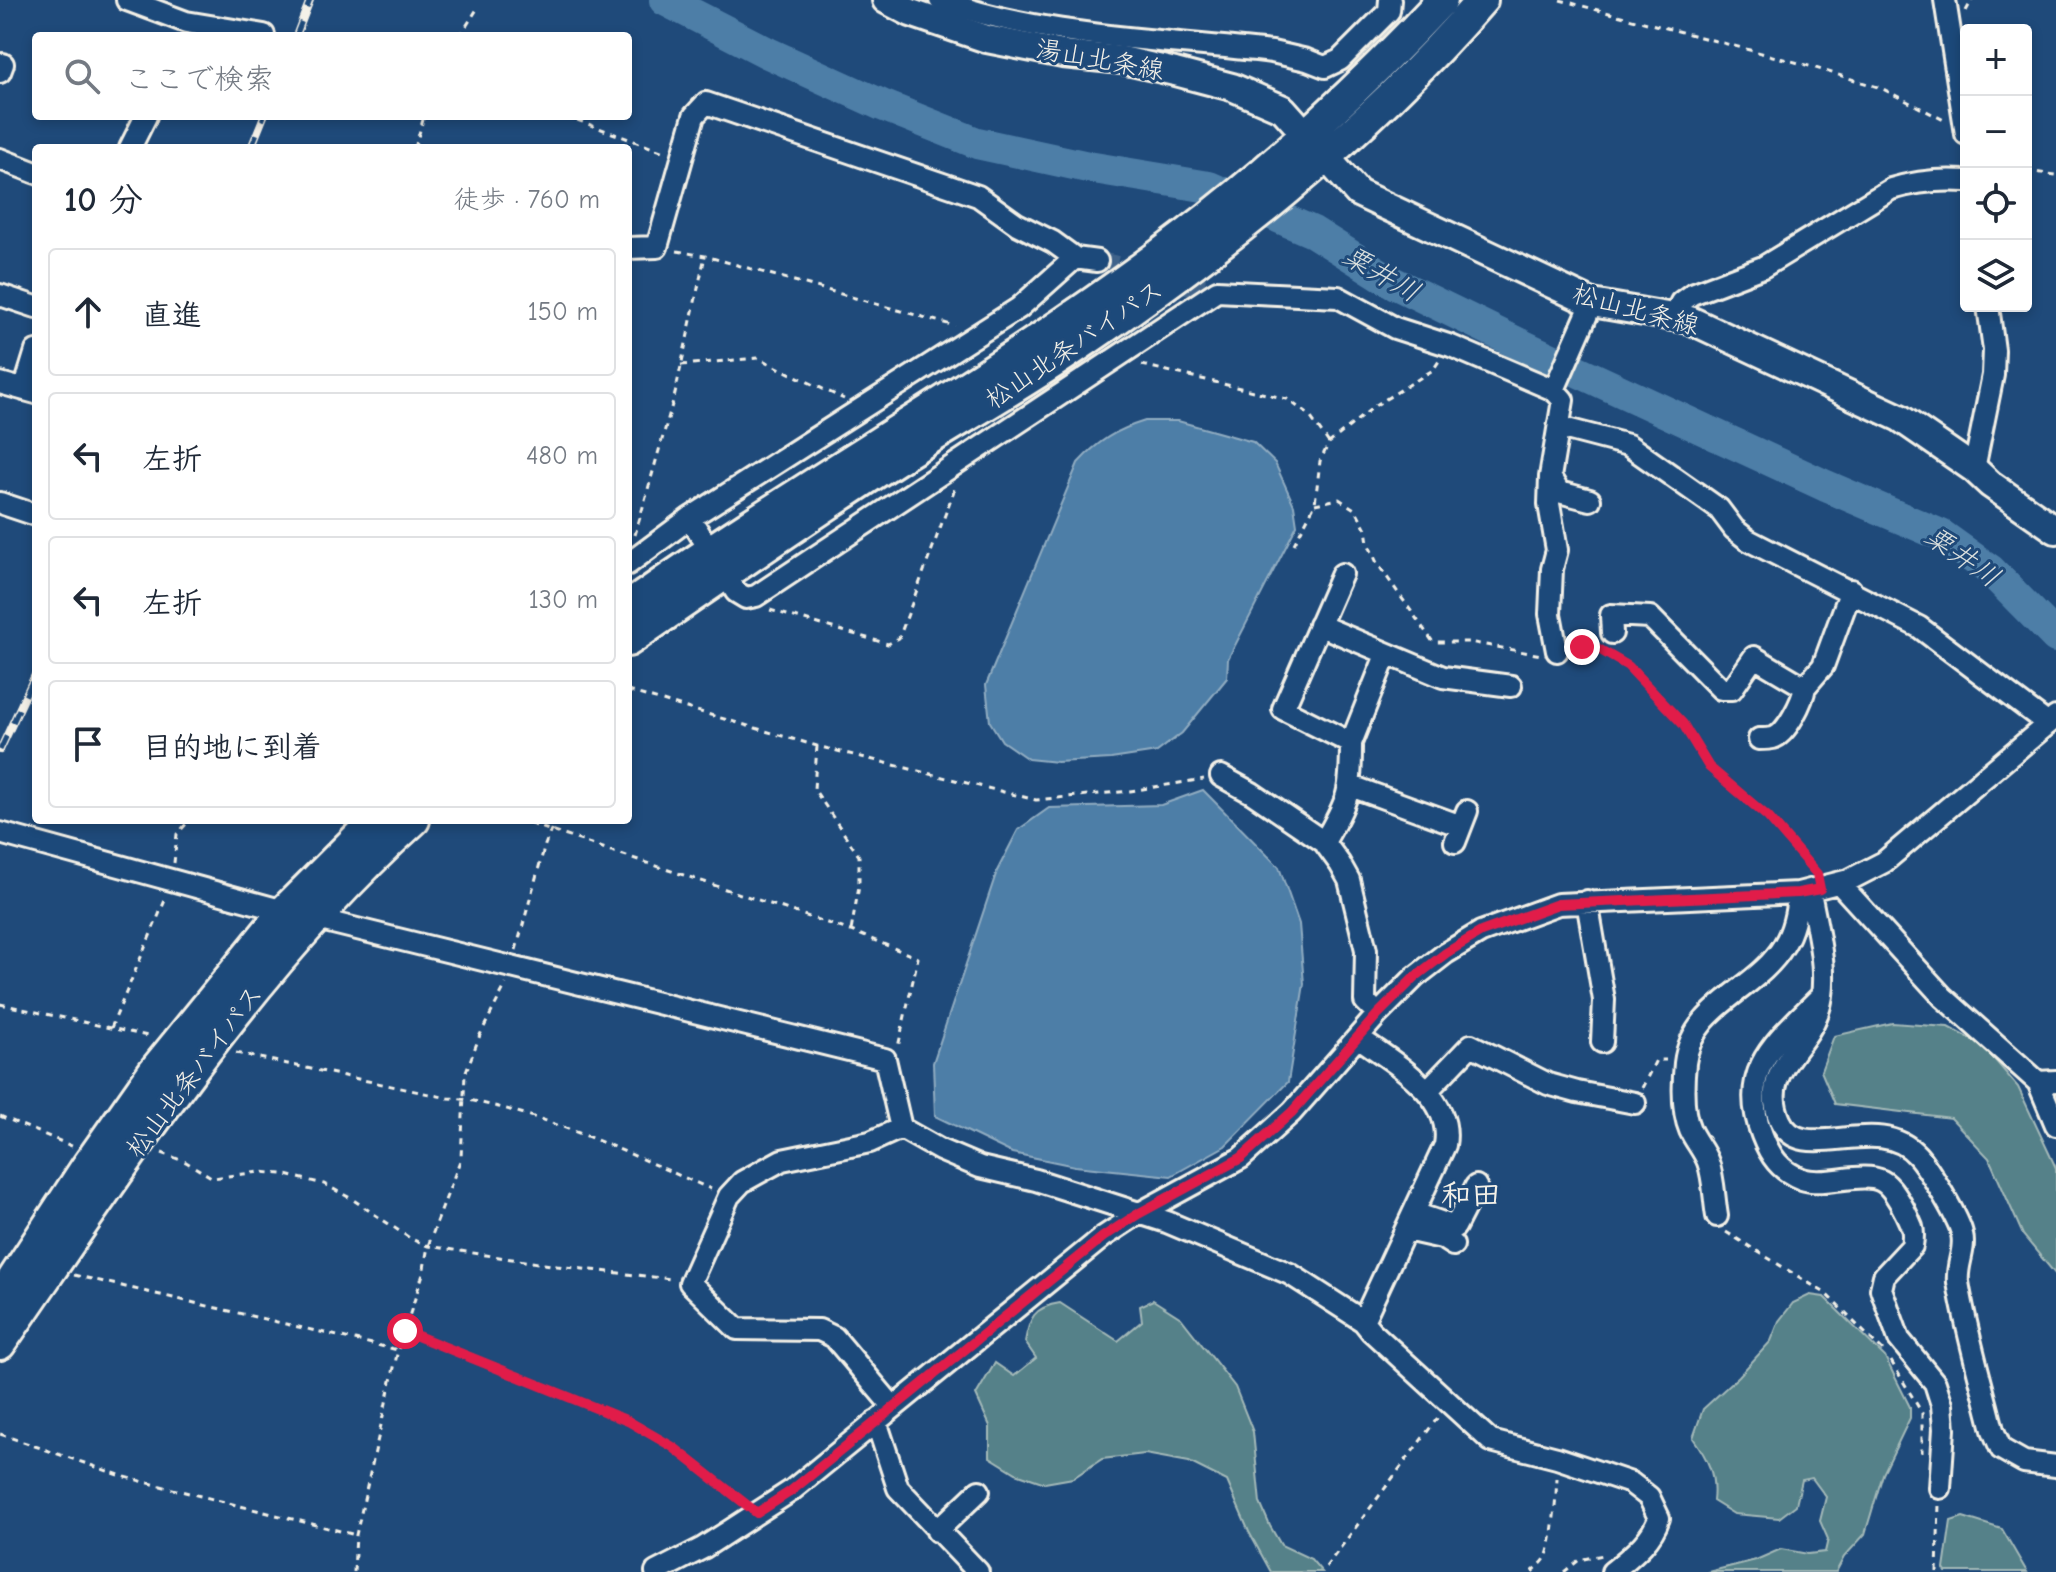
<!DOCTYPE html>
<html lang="ja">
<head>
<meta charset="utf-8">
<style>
  :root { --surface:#fff; --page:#f2f2f3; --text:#1f2937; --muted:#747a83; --line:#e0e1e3 }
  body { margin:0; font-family:"Comic Neue","Klee One",sans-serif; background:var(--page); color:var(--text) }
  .controls { position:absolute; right:24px; top:24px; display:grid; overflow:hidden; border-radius:8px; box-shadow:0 4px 12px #0003 }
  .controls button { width:72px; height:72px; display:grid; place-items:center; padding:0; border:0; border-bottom:2px solid var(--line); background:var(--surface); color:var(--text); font:40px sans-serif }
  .stop { position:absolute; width:24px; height:24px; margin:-18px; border:6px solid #e11d48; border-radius:50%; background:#fff }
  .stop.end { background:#e11d48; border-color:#fff; box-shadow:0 2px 8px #0008 }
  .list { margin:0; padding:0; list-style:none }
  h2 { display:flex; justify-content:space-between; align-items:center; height:104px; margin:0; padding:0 32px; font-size:34px }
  h2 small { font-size:26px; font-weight:400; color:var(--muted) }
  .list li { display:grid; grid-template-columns:52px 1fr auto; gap:24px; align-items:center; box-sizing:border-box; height:128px; margin:0 16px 16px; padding:0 16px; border:2px solid var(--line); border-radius:8px }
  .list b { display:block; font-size:30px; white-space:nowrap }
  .list em { font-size:26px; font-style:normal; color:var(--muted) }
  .icon { flex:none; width:44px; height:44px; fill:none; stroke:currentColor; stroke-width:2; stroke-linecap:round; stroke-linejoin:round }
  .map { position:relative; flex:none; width:2056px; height:1572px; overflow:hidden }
  .search { position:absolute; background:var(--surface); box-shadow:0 4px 12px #0003; left:32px; top:32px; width:600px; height:88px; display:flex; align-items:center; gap:20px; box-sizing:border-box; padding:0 28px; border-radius:8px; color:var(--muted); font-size:30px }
  .panel { position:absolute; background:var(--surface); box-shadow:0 4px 12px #0003; left:32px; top:144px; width:600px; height:680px; border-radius:8px }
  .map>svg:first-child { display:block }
  .green { fill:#548189; stroke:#a4b9b8; stroke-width:2 }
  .water { fill:#4e7ea7; stroke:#90acc1; stroke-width:2 }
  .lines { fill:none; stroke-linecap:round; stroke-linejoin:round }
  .river { stroke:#4e7ea7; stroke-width:32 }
  .minor-tunnel { stroke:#3f638a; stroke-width:20; stroke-dasharray:20 10; stroke-linecap:butt }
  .minor-casing { stroke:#f4f1e8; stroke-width:26 }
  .major-casing { stroke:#f4f1e8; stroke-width:32 }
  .highway-casing { stroke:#f4f1e8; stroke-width:36 }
  .path { stroke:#f4f1e8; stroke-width:3; stroke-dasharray:6 6; stroke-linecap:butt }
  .minor { stroke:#1f4a7a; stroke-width:20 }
  .major { stroke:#1f4a7a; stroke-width:26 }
  .highway { stroke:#1f4a7a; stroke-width:30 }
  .rail-casing { stroke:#f4f1e8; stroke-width:8 }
  .rail { stroke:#1f4a7a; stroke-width:5; stroke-dasharray:15; stroke-linecap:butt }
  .route { stroke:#e11d48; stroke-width:10 }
  .labels { text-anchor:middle; stroke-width:6; stroke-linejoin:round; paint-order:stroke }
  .street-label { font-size:26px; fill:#f4f1e8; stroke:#1f4a7a }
  .water-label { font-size:28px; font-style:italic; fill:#dbe0de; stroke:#1f4a7a }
  .quarter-label { font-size:30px; font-weight:bold; fill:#f4f1e8; stroke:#1f4a7a }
</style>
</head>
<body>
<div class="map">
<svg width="2056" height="1572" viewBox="0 0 2056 1572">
  <rect width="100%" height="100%" fill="#1f4a7a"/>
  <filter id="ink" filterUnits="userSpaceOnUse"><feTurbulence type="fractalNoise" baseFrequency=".0125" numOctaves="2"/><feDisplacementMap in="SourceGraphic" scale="16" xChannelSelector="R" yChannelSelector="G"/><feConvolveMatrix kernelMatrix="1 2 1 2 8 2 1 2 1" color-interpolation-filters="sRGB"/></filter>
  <g filter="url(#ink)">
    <path class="green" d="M1892,1023l56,4 35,19 35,41 38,81v107l-33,-40 -34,-77 -38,-40 -116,-14 -14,-33 13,-35z
      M1810,1295l14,2 61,60 25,50v11l-27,56 -18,60 -21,23 -8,15h-128l48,-12 25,-11 27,5 17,-2 3,-13 -8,-18 6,-24 -14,-19 -10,2 -6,25 -17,13 -45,-4 -21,-13c3,-26 -5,-42 -20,-63l10,-29 36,-33 32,-35 8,-20 14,-18z
      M1153,1300l28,18 54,69 18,45 7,71 10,23 11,19 30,14 11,13h-51l-22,-40 -22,-51 -38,-19 -44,-8 -43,5 -29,19 -28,5 -29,-10 -26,-16v-31l-14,-31 19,-32 19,13 22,-18 -11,-16c4,-24 9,-35 35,-39l58,38 24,-20 -2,-15z
      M1963,1517l39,12 25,43h-81l-2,-3 7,-48z"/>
    <path class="water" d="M1145,421h33l75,21 22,21 19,42 3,20 -69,134 -1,19 -45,55 -25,19 -46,7 -54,3 -29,-3 -26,-18 -12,-19 -4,-37 92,-222c20,-22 38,-33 67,-42z
      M1203,790l76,77 20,57 5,60 -16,98 -63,64 -54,30 -96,-10 -63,-13 -77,-37 -2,-53 64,-192 21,-41 31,-22 112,-3z"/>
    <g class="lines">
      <path class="river" d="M665,0l103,53 114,52 95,38 111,24 121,20 104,45 81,51 138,67 294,136 115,49 49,35 66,67"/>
      <path class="minor-tunnel" d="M1097,261l110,28"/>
      <g class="minor-casing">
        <path id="minor" d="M127,0l59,22 78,13
          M940,0c102,38 224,39 332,52l35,8 18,7 15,-7 49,-49 1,-11
          M1945,0l21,134
          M0,72l3,-8
          M130,148l16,-32
          M0,159l36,14
          M628,248l29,-1 37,-131 12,-13 272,93 39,28 36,18 22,16 22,3
          M0,295l36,12
          M1674,317l7,-15 11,-8 71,-27 128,-78c26,-8 48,-10 75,-8
          M0,383l36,10
          M24,390l12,-39
          M1554,390l38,-87
          M1559,427l69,18 91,64 15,20 14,11 171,87 129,97
          M1974,469l19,-94 1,-25 -6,-44
          M1550,477l9,15 31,8
          M0,503l36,12
          M690,518l46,74 10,6 10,-2 461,-305 121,6 57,31 56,18 103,44 9,10 -13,77 -1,27 8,46 -5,19 -2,45 7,37
          M628,564l62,-46 329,-210 56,-50
          M1319,625l124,52 68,9
          M1612,633l-1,-18 39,2 71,72h11l22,-32 51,30 18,-21 28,-76
          M1759,739c5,0 10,0 14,-1 14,-4 30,-38 32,-51
          M1351,743l35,-88
          M1221,776l31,17 72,49 16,22 9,16 17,70 -1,51 13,13
          M1351,786l110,40
          M0,833l284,78 601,148 16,69 39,22 40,17 56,13 131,42 123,52 73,47 82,-176c9,-50 -53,-83 -87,-108
          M1324,842c25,-43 27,-50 27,-99l-68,-34 59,-135
          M1455,842l12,-31
          M1839,883l104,114 95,85 18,-1
          M1810,891c6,37 21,85 8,121 -14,40 -59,60 -38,108 21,48 97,-10 137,35 10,11 43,65 45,79 4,16 -6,31 -4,48 8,49 23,99 35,148l8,19 23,13 32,4
          M1587,901l17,99 -2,42
          M1818,999c-43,43 -81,71 -56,136 8,21 18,36 40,44 23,8 60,-8 80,2 12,6 25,34 30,46 2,7 1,12 0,19l-28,30 -3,13 18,50 36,44 7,22 2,24 -4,59
          M2038,1082l18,43
          M1427,1091l44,-46 77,39 29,8 58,11
          M1414,1213l41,14 21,-41
          M1717,1216c-3,-17 -3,-38 -9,-54 -4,-11 -13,-21 -18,-32 -8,-18 -7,-47 -5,-67 7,-59 72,-72 99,-118 10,-16 13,-34 14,-52
          M1406,1230l36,8 11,7
          M1363,1321l8,10 120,110 66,17 74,25 18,14 10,21c-8,24 -28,38 -47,54
          M893,1407l-59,-70 -15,-7 -82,-1 -47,-46 39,-87 13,-14 40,-22 88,-18 31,-14
          M876,1421l22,67 80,84
          M937,1531l42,-40
          M656,1572l47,-24 88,-57 312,-254 35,-23 103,-56 51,-46 86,-98 37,-37 31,-24 35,-21 77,-28 240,-11 51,-13 35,-18 172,-145"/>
      </g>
      <g class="major-casing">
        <path id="major" d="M886,0l25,13 76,26 76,15 59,6 53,12 57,15 51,22 75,84 234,110 98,17 210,98 74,51 16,15 66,46"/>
      </g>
      <g class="highway-casing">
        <path id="highway" d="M628,607c181,-128 378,-235 555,-370 90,-68 183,-155 259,-237
          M628,641c88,-61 176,-122 266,-180 56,-36 114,-68 169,-105 152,-102 299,-217 419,-356
          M0,1299l87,-133 66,-94 131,-161 91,-91
          M0,1344c127,-184 248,-374 414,-524"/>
      </g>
      <path class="path" d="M1560,0l239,63 82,25 63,32
        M1966,11l6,-11
        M460,36l19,-30
        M566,116l98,36
        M415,148l9,-32
        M2026,171l30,4
        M677,251l28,5 250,70
        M681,365l77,-7 86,41
        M1142,365l145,34 22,16 20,28
        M1315,504l24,-5 17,11 10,19 2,14 9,20 56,79h36l72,13
        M635,535l40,-141 30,-138
        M1294,544l21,-40 5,-43 9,-18 47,-38 57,-35 6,-9
        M770,610l118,34 11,-6 56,-150
        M1575,647l24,2
        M1606,652l22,14 55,58 26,43 59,50 46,54
        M628,691l189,55 219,54 94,-9 74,-12
        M817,746l-3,43 45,67v30l-8,45
        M519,820l332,111 67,27 -20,89
        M174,863l3,-29 13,-14
        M516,950l29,-105 10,-25
        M0,1004l152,33
        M111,1028l55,-130
        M236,1053l212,45c19,0 36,6 55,10 72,19 139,52 208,81
        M1642,1088l14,-28h10
        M0,1116l74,31
        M162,1153l24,9 27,16 47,-6 22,2 42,10 28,15 59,40 17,7 129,20 114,13
        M1726,1232l99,61 59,59
        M74,1275l324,75
        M405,1331l223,90 45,26 69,54
        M1891,1361l31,52v40
        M0,1434l125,43 231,58
        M1326,1567l113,-151
        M354,1572l2,-37 42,-185 25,-76 5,-28 33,-88 4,-84 15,-39 26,-51
        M1532,1572c5,-5 11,-9 14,-15 7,-14 10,-61 11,-79
        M1564,1572l15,-12 24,-5
        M1937,1572l2,-68"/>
      <use href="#minor" class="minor"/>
      <use href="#major" class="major"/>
      <use href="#highway" class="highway"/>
      <g class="rail-casing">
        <path id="rail" d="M296,36l14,-36
          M251,148l13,-32
          M0,750l36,-77"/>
      </g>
      <use href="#rail" class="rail"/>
    </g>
  </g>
  <g class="lines" filter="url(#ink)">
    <path class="route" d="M405,1331l223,90 45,26 84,66 34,-22 312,-254 35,-23 103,-56 51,-46 86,-98 37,-37 31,-24 35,-21 77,-28 240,-11 22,-4 -3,-15 -49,-57 -59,-50 -26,-43 -55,-58 -31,-18 -15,-1"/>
  </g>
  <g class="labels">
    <g class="street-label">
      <text transform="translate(1100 59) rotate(10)" y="9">湯山北条線</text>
      <text transform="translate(1636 309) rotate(15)" y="9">松山北条線</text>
      <text transform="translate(1074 344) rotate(-34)" y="9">松山北条バイパス</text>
      <text transform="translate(194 1071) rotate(-53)" y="9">松山北条バイパス</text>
    </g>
    <g class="water-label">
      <text transform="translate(1382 273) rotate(30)" y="10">粟井川</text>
      <text transform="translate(1963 556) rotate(35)" y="10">粟井川</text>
    </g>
    <g class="quarter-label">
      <text x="1471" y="1205">和田</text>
    </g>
  </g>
</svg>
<div class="controls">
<button>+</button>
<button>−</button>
<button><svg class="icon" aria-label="locate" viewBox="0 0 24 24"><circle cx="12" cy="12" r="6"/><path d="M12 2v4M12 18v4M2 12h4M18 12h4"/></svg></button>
<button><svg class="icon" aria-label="layers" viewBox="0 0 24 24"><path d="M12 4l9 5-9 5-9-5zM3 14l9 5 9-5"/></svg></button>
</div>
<div class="stop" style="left:405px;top:1331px"></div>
<div class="stop end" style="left:1582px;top:647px"></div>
<div class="search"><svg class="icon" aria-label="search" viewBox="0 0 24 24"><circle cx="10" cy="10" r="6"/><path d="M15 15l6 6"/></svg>ここで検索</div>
<section class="panel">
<h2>10 分<small>徒歩 · 760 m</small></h2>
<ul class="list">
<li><svg class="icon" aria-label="ahead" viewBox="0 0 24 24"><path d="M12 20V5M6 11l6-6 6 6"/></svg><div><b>直進</b></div><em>150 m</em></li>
<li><svg class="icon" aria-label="left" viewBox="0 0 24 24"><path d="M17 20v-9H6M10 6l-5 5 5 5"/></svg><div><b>左折</b></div><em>480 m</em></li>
<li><svg class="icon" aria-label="left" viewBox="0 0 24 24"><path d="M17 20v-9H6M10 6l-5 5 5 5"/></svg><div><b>左折</b></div><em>130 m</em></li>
<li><svg class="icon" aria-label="arrive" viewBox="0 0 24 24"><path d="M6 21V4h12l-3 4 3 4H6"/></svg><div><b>目的地に到着</b></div></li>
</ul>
</section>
</div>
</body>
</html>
